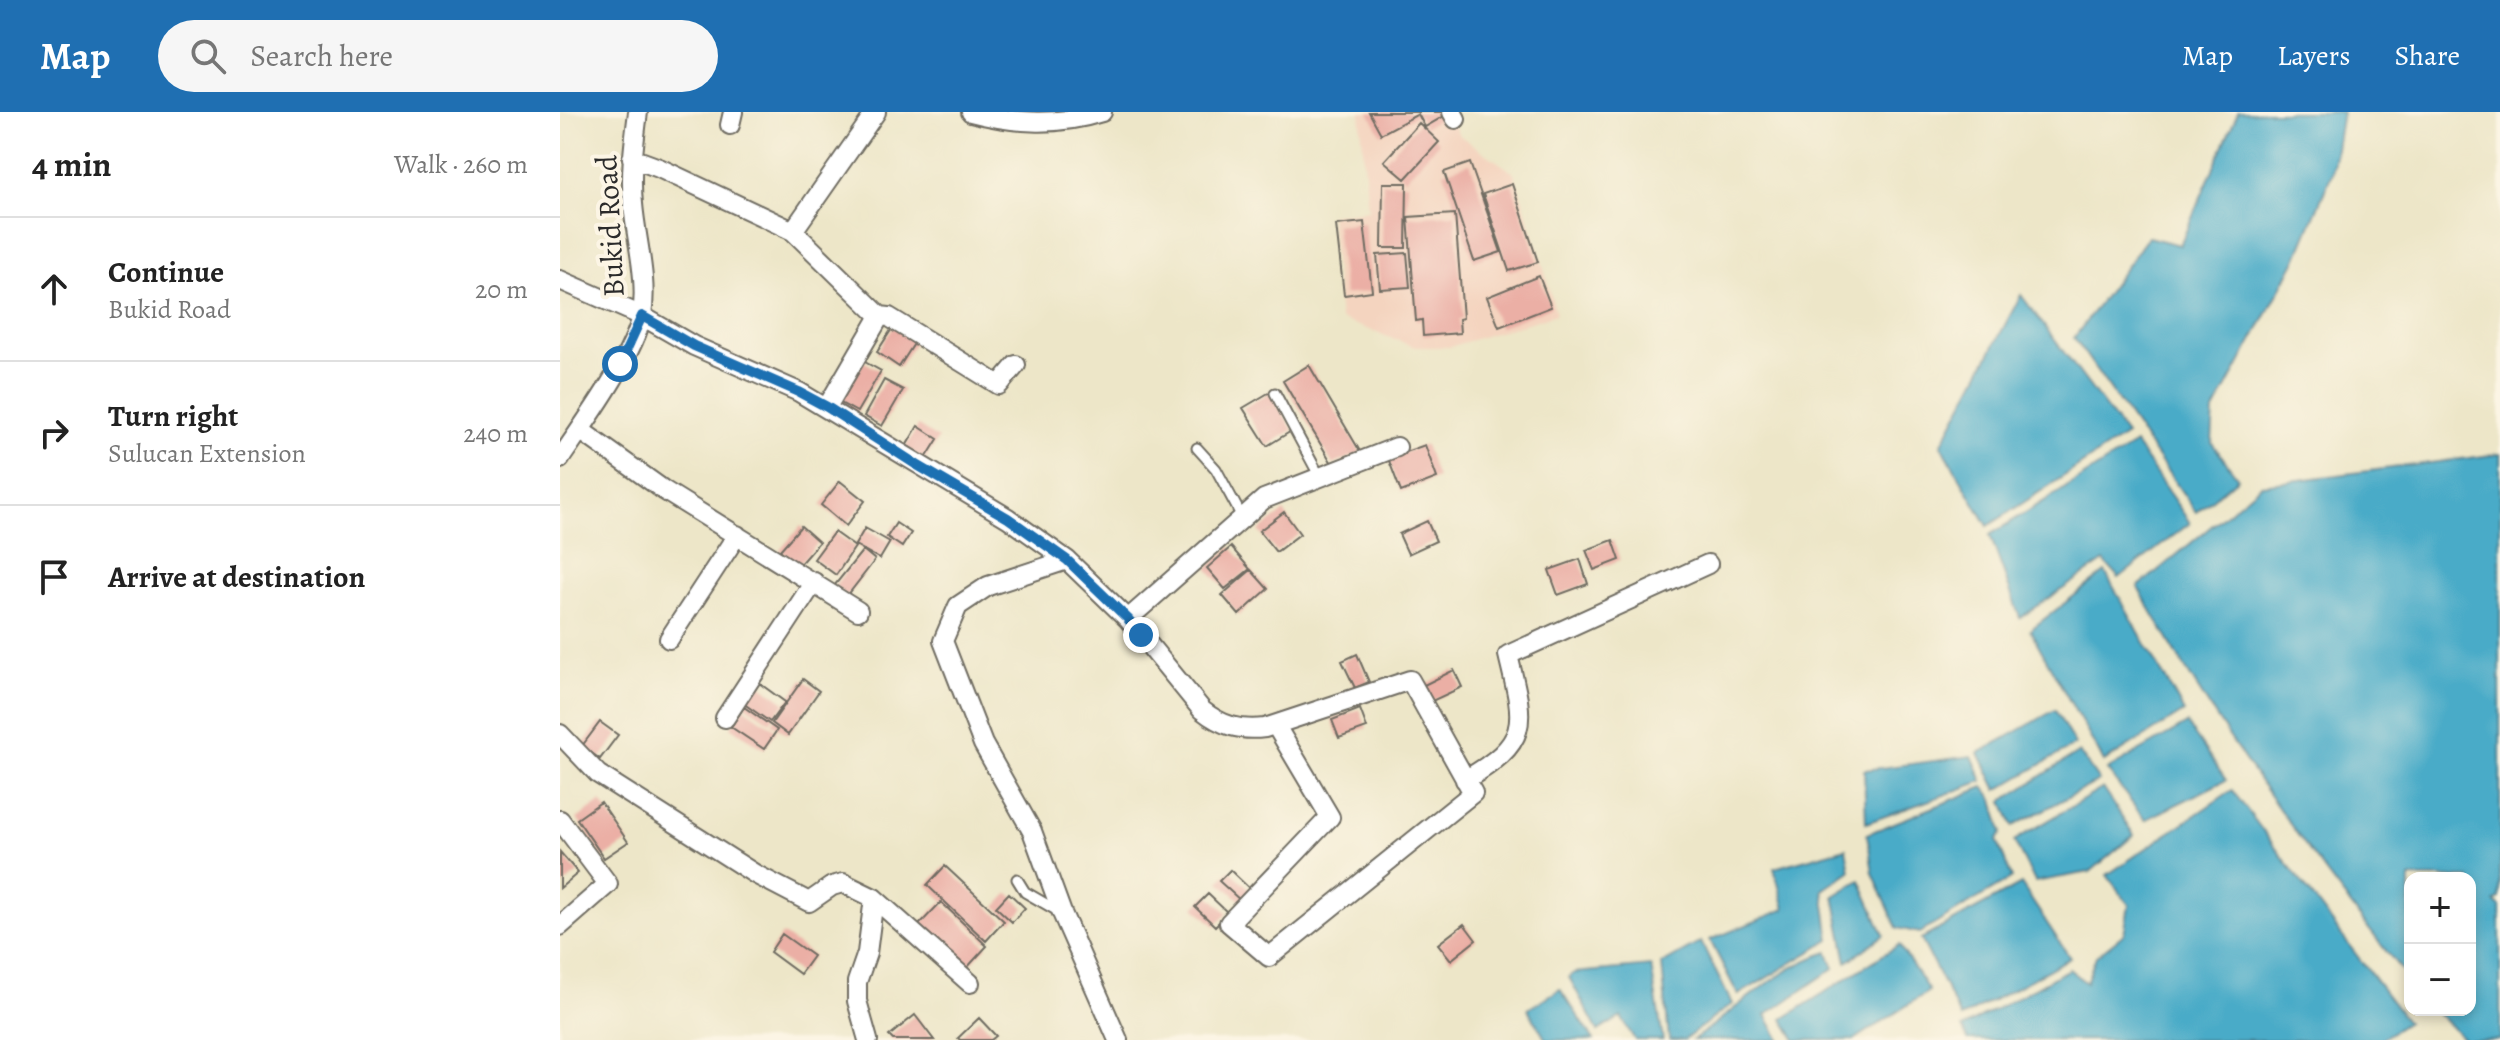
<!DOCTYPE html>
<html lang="en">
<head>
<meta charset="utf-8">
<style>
  :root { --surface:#fff; --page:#f6f6f6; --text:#222; --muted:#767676; --line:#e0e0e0; --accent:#1f6fb2 }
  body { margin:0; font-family:Alegreya,serif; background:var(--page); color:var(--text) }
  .controls { position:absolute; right:24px; bottom:24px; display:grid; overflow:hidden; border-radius:16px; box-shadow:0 4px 12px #0003 }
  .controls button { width:72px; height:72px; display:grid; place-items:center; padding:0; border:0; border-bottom:2px solid var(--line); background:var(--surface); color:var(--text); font:40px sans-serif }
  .stop { position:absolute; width:24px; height:24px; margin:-18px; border:6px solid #1f6fb2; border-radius:50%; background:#fff }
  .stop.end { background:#1f6fb2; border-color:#fff; box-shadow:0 2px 8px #0008 }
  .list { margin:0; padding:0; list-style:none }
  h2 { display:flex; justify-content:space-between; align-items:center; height:104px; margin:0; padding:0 32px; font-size:34px }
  h2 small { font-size:26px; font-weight:400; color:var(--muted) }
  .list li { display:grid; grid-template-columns:52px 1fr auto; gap:24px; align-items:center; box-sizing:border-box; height:144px; padding:0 32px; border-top:2px solid var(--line) }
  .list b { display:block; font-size:30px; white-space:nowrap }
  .list p { margin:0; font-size:26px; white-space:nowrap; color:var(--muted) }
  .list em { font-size:26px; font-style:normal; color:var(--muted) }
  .icon { flex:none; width:44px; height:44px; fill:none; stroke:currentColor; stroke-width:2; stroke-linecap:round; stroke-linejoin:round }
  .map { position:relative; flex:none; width:1940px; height:928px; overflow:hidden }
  header { display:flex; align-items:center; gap:48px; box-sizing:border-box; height:112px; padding:0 40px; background:var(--accent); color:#fff }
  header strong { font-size:38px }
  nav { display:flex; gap:44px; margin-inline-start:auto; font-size:28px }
  .search { width:560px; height:72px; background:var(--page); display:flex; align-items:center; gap:20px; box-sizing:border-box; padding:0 28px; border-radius:44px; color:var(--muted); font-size:30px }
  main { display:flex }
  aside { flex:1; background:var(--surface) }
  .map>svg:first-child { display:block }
  .built { fill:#f4d4bf }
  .water { fill:#49abc8; stroke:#3a6b7a; stroke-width:2 }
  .building { fill:#ebafa5 }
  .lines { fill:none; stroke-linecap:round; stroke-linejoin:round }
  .lane-casing { stroke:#6f6c62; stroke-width:13 }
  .street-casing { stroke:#6f6c62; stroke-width:22 }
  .lane { stroke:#fff; stroke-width:9 }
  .street { stroke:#fff; stroke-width:18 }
  .route { stroke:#1f6fb2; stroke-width:10 }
  .labels { text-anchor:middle; stroke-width:8; stroke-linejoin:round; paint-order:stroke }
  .street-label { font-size:30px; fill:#2b2b2b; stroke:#fcf5e5 }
</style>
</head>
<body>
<header>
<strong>Map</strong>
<div class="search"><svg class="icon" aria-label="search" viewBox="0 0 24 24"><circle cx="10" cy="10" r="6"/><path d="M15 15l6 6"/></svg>Search here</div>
<nav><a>Map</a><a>Layers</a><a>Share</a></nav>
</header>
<main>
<aside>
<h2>4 min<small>Walk · 260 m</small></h2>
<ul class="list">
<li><svg class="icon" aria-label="ahead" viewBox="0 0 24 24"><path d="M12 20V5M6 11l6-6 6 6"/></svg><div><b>Continue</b><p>Bukid Road</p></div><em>20 m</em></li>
<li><svg class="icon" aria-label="right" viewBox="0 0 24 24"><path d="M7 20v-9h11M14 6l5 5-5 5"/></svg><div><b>Turn right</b><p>Sulucan Extension</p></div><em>240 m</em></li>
<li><svg class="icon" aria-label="arrive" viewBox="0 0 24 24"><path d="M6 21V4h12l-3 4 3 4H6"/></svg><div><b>Arrive at destination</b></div></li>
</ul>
</aside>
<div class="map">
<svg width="1940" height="928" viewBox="0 0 1940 928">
  <rect width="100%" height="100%" fill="#fcf5e5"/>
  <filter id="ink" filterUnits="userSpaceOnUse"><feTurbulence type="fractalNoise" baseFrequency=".0125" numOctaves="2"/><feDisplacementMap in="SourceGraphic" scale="16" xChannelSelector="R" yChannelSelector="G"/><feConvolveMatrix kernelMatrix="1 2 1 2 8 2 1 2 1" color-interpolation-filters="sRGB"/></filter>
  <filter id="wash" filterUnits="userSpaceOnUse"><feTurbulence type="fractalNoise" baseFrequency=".006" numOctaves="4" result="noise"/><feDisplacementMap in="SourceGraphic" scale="32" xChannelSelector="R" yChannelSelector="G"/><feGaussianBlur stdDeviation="1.8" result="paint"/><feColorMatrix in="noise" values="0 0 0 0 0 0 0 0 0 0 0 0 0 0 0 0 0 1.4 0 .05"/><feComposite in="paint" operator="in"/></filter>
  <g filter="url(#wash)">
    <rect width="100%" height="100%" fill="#ede6c8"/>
    <path class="built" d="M800,0h87l12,23 55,38 27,85 15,56 -107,33h-34l-75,-28 -10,-104 38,-5z"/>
    <path class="water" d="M1678,0h104l-10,61 -36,87 -82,151 -2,32 26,35 -42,34 -122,-174 74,-101 32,8z
      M1461,183l105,140 -138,91 -47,-81z
      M1575,332l55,79 -71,55 -15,-17 -84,57 -30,-83z
      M1940,342v444l-5,4 5,5v133h-35l-31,-30h36v-132h-60v103c-100,-125 -195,-254 -272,-394l123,-102z
      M1545,460l79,140 -80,50 -74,-132z
      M1495,598l20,35 -78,45 -18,-37z
      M1627,612l39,56 -81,40 -38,-50z
      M1519,640l20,29 -86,45 -10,-25z
      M1412,644l11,25 -117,42 -2,-53z
      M1424,675l9,12 9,34 -5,7 15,38 -92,55 -23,-5 -24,-55 -6,-39z
      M1543,676l31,47 -44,37 -55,10 -21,-41z
      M1672,678l175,232 -27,18h-412l-6,-12 107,-59 17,14 10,-27 28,-22 5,-29 -22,-30z
      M1286,736l4,23 -27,19 7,50 -92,55 -28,-55 75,-31 -11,-41z
      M1300,768l24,55 -37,27 -13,-66z
      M1461,772l49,74 -109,60 -40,-79z
      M1141,830l31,62 -48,36h-15l-7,-76z
      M1339,833l30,46 -75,49h-58l-13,-21z
      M1268,840l6,16 -68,47 14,25h-87c42,-29 85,-73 135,-88z
      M1091,854l12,74h-28l-14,-23 -23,14 -29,-54 5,-4z
      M1000,877l34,51h-48l-18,-31z"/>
    <g id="blocks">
      <path class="building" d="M809,0h73l2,4 -19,11 -7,-13 -37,20z
        M859,11l20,19 -34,37 -21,-18z
        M910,51l31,89 -27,9 -30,-89z
        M823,71h24l-1,65h-24z
        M952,72l26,78 -29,9 -26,-77z
        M895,102l8,104 -4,1 1,14 -37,3 -1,-16 -6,1 -8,-104z
        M804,110l8,69 -28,4 -8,-70z
        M847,141l3,34 -30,2 -3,-34z
        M979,164l12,31 -52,20 -12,-30z
        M335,212l22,15 -18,28 -22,-15z
        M303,249l18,10 -24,41 -18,-10z
        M749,253l52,88 -28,12 -50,-84z
        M324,268l19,10 -21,36 -18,-10z
        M710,280l23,38 -26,16 -24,-38z
        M358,314l20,13 -13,21 -20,-12z
        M865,333l12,33 -36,14 -13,-34z
        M280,369l25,20 -19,25 -25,-21z
        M724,400l16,22 -24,18 -17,-21z
        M867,409l9,20 -28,13 -9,-20z
        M336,411l15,10 -9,14 -15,-10z
        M241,414l18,16 -21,24 -18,-16z
        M305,416l25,14 -10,17 -25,-14z
        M274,420l21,15 -19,28 -22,-16z
        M1053,428l7,20 -26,10 -8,-20z
        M671,435l19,22 -25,20 -18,-21z
        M303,438l12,10 -28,36 -13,-10z
        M1020,447l8,25 -30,11 -9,-25z
        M691,458l17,19 -29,26 -17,-20z
        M797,542l12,28 -14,6 -13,-27z
        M894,558l8,17 -30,14 -8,-16z
        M243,567l16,12 -31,44 -16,-12z
        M195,568l30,22 -15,20 -30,-21z
        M184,595l33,23 -13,19 -33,-22z
        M800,597l7,19 -28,10 -7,-18z
        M40,610l18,13 -18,24 -18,-13z
        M41,690l27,40 -24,16 -27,-39z
        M0,740l18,21 -18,15z
        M385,754l59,55 -18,20 -59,-56z
        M670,758l21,20 -10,11 -22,-20z
        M449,781l16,15 -13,14 -16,-15z
        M648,782l20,19 -13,13 -20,-19z
        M381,790l46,44 -22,24 -47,-44z
        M904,812l12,16 -25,20 -13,-16z
        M222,822l31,22 -13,18 -30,-22z
        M355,903l19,25h-41l-4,-4z
        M419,906l17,18 -5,4h-31l-2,-2z"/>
    </g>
  </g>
  <g filter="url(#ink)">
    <use href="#blocks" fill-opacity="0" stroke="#6f6c62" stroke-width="2"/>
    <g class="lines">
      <g class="lane-casing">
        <path id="lane" d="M715,281l45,84
          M637,336l19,21 26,48
          M457,767l8,13 33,19"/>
      </g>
      <g class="street-casing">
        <path id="street" d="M411,0c45,12 87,14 131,0
          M892,0l4,7
          M170,13l3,-13
          M72,46l27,10 134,63 87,85
          M233,119l83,-119
          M0,168l82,36 52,30 105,46 209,126 59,42 61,59 74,91c20,16 38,21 63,18l145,-48 63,113 -204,164 -40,-34 101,-106 -54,-91
          M267,295l53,-91 9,1 110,68 17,-20
          M20,318l85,61 193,120
          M0,347c23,-34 75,-105 82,-144 6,-36 -6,-75 -9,-111 -3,-31 1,-61 5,-92
          M507,448l-79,26 -30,20 -15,35 40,103 49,87 30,82 56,127
          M568,507l136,-120 133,-52
          M109,527l68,-104
          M165,606l89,-136
          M0,622l38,40 157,100 54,28 23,-16 11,-3 31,15 96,85
          M905,668c66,-39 60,-55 43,-125l200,-91
          M0,708l48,64 -48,42
          M308,928l-11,-39v-19l10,-29 7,-55"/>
      </g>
      <use href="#lane" class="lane"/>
      <use href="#street" class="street"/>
    </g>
  </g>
  <g class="lines" filter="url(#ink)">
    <path class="route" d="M60,252l22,-48 52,30 105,46 28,15 90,58 91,53 59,42 61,59 13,16"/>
  </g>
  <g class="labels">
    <g class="street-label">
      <text transform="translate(50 114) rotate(-93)" y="10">Bukid Road</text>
    </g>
  </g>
</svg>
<div class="controls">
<button>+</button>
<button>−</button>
</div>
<div class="stop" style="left:60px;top:252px"></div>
<div class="stop end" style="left:581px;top:523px"></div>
</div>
</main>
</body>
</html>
